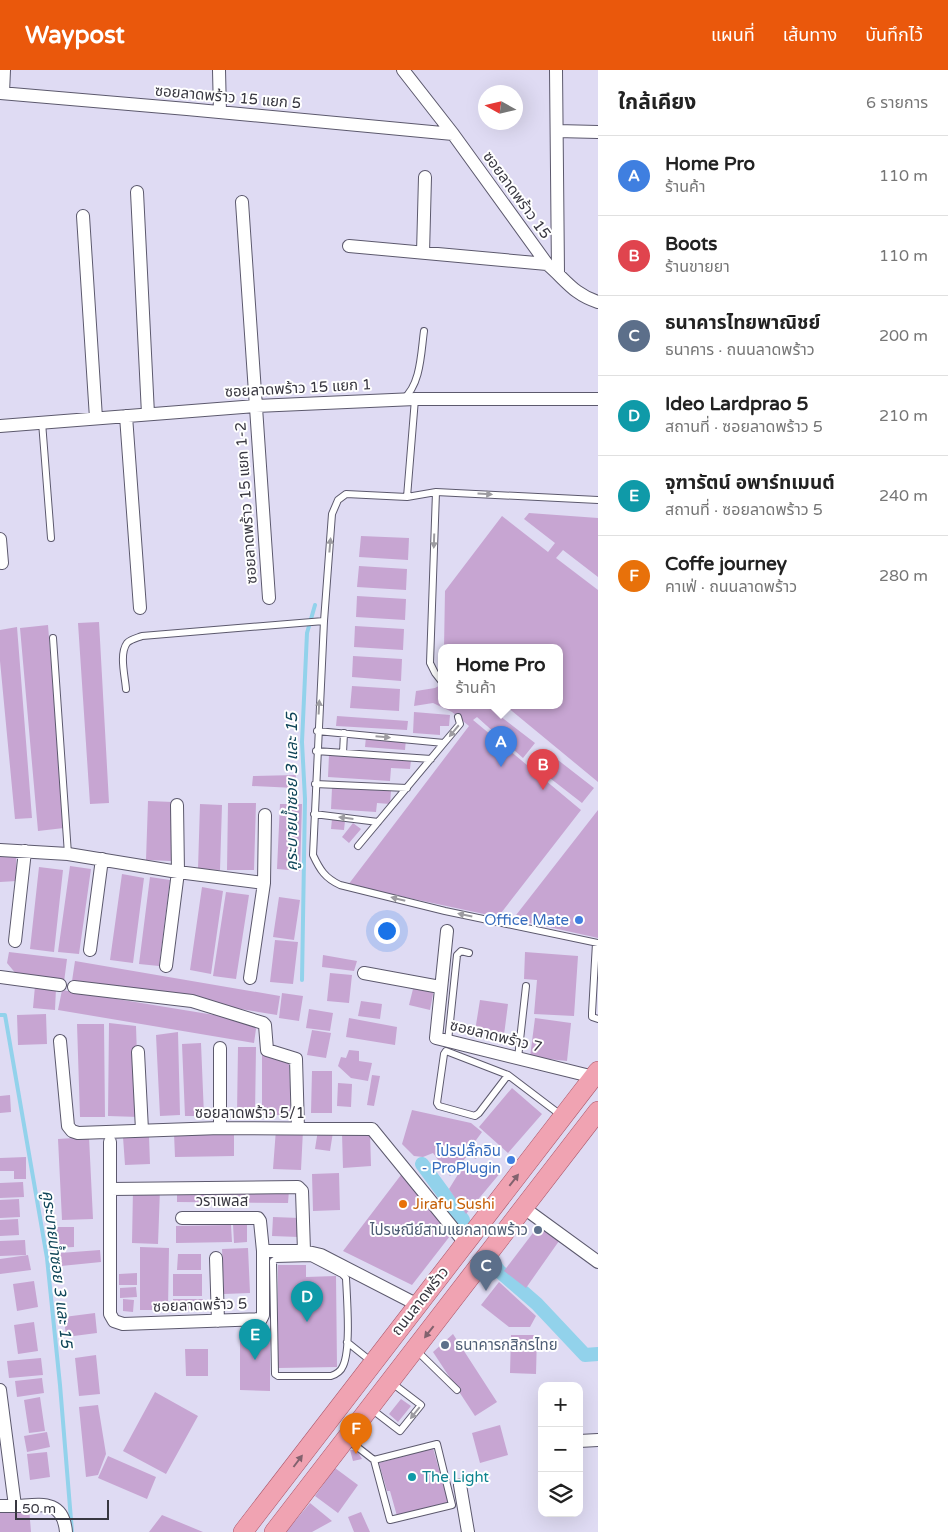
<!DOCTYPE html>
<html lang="th">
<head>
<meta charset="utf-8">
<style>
  :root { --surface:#fff; --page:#f2f2f2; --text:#222; --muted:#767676; --line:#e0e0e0; --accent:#ea580c }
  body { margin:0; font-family:"Varela Round","Noto Sans Thai",sans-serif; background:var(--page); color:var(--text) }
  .controls { position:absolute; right:15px; bottom:15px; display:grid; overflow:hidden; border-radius:10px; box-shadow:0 5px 20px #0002 }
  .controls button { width:45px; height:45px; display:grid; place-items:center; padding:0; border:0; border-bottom:1px solid var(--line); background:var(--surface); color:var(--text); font:25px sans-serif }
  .compass { position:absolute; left:478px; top:15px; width:45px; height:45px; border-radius:50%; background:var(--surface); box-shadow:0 5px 20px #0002; rotate:278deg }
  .scale { position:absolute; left:15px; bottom:12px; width:94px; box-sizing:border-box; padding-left:5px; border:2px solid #383740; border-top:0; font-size:14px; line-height:18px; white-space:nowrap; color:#383740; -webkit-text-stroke:4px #fff; paint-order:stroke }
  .you { position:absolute; left:386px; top:860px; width:18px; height:18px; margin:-12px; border:4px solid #fff; border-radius:50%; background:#1a73e8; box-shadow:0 0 0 8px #1a73e833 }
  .badge { display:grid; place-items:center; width:32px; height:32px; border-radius:50%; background:var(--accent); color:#fff; font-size:16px; font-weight:700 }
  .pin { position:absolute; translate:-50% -41px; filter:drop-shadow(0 1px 2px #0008) }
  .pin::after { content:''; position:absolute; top:26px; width:18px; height:15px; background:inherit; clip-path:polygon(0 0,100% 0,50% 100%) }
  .popup { position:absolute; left:438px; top:574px; width:125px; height:65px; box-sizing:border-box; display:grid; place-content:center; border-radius:10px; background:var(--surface); filter:drop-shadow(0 1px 4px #0005); font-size:16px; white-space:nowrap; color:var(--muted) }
  .popup b { font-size:19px; color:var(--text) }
  .popup::after { content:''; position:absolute; left:50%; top:100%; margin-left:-10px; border:10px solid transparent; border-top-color:var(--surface) }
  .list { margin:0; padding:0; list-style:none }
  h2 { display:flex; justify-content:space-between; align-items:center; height:65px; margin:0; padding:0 20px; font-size:21px }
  h2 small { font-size:16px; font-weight:400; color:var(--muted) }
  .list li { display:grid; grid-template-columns:32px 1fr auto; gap:15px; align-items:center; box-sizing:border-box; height:80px; padding:0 20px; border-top:1px solid var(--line) }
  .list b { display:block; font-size:19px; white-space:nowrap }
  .list p { margin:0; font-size:16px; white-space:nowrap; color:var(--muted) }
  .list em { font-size:16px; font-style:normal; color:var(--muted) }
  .icon { flex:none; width:28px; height:28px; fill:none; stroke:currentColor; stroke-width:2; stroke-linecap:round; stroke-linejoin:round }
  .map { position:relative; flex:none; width:598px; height:1462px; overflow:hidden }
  header { display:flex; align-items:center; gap:30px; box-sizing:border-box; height:70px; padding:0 25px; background:var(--accent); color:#fff }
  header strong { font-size:24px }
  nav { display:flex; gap:28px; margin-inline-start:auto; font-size:18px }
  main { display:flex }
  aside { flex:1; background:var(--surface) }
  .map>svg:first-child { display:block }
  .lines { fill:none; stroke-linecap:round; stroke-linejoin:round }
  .stream { stroke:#92d2eb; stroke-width:4 }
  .canal { stroke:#92d2eb; stroke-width:14 }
  .building { fill:#c7a5d2 }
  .lane-casing { stroke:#5c596d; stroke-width:8 }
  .street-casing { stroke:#5c596d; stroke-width:14 }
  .primary-casing { stroke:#a95568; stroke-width:20 }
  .lane { stroke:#fff; stroke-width:6 }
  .street { stroke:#fff; stroke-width:12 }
  .primary { stroke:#f0a3b2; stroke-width:19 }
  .oneway { fill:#9c9ba0 }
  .oneway2 { fill:#82626e }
  .shop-dot { fill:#3f7fe0; stroke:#fff; stroke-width:2 }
  .food-dot { fill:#e8710a; stroke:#fff; stroke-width:2 }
  .service-dot { fill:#5c6f8a; stroke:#fff; stroke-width:2 }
  .culture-dot { fill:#0f9aa8; stroke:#fff; stroke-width:2 }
  .labels { text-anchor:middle; stroke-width:4; stroke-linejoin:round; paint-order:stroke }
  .street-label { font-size:15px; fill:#383740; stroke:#fff }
  .shop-label { font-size:15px; fill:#366cbe; stroke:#fff; text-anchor:end }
  .food-label { font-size:15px; fill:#c56008; stroke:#fff; text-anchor:start }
  .service-label { font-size:15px; fill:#4e5e75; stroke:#fff; text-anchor:end }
  .culture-label { font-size:15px; fill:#0d838f; stroke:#fff; text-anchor:start }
  .water-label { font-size:16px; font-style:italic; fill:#104659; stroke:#fff }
</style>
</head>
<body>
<header>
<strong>Waypost</strong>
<nav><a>แผนที่</a><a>เส้นทาง</a><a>บันทึกไว้</a></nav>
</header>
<main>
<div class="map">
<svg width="598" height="1462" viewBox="0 0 598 1462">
  <rect width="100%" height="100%" fill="#dfdbf3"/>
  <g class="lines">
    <path class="stream" d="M302,910l3,-181 -3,-57 5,-109 8,-28
      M0,945h5l42,243 13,127 12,147"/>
    <path class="canal" d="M422,1094l41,56
      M494,1194l5,7 38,33 48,51 13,-1"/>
  </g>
  <path class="building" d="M529,443l69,5v59l-35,-27 -7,8 42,32v192l-92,-76h54v-58h-116l1,-57 57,-75 46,36 7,-9 -31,-24z
    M361,466l48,2 -1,22 -49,-3z
    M359,496l48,3 -1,21 -49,-3z
    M357,526l49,3 -1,21 -49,-3z
    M99,552l10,181 -19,1 -12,-181z
    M48,555l16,203 -26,3 -18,-203z
    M355,556l49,3 -1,21 -49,-3z
    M17,557l15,191 -17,1 -15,-158v-31z
    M353,586l49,3 -1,22 -49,-4z
    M442,614v22h36v3l4,-3h5l48,37 -12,15 -46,-41 -4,3 108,90 -83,107 -150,-32 121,-159 -17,-14 -19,-9 -19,3 2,-15 19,-3z
    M352,616l48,3 -1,22 -49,-3z
    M414,642l36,3 -1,11h-9v9l-27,-2z
    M337,646l71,5 -1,9 -71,-4z
    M366,667l40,2 -1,11 -40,-3z
    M329,685l82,5 -1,9 -19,-1 -1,13 -62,-4z
    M558,690l36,28 -12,15 -36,-28z
    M296,705l-1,13 -43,-2 1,-10z
    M332,718l59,3 -1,13 -13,-1 -1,9 -45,-3z
    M148,731l25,1 -2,59 -25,-1z
    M228,733h28l-2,67h-27z
    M200,734l22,1 -2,65 -22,-1z
    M280,734h22l-2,67 -23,-2z
    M598,740v128l-85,-19z
    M332,749l13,2 -1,9 -13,-1z
    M353,753l8,6 -12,14 -7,-6z
    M16,783l1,28 -17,1v-28z
    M70,796l21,3 -12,85 -21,-2z
    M39,797l24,3 -9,82 -24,-3z
    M122,804l22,4 -11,85 -23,-3z
    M150,807l20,3 -11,86 -20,-2z
    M202,817l21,4 -12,83 -21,-4z
    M226,822l23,3 -13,84 -23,-3z
    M279,827l21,3 -6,40 -21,-3z
    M275,870l23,2 -5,42 -23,-2z
    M9,882l58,7 -3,23 -47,-7 -10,-12z
    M525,882l53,4 -4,60 -40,-2 3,-34 -13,-1z
    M323,885l34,6 -3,10 -32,-4z
    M75,891l205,35 -3,19 -205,-34z
    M330,903l22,2 -3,28 -22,-2z
    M414,915l20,4 -4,21 -21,-5z
    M35,916l21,2 -1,22 -22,-2z
    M62,920l195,32 -3,21 -196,-33z
    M282,923l21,3 -4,25 -20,-3z
    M480,930l28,4 -4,31 -29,-4z
    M361,931l21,3 -2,15 -22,-3z
    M309,939l24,4 -3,18 -24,-3z
    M46,944l1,30 -29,1 -1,-30z
    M349,948l48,9 -2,18 -49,-8z
    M535,948l36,5 -4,38 -37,-4z
    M109,953l27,3 3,91 -31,-1z
    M77,954h27l1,93h-25z
    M312,960l19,3 -5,25 -19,-3z
    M178,962l2,83 -20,1 -4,-81z
    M201,973l3,73h-19l-3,-72z
    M238,977h18l-1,67 -18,-1z
    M349,980l10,1v10l13,2 -4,18 -17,-3 -13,-12 3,-9 5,1z
    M262,983l27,4 2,58h-29z
    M312,1001h20v42h-21z
    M372,1005l8,1 -6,30 -7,-1z
    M338,1013l14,1 -1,23 -14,-1z
    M512,1018l30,26 -34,39 -29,-26z
    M10,1025l1,17 -11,1v-17z
    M412,1040l59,13 11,9 -11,15 7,7 -2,5 -8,-4 -18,21 -17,-23 -10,4 -9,-1 -12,-12z
    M276,1059l27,1 -2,40 -28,-1z
    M318,1060l15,2 -3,19 -15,-2z
    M234,1062v24l-59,1 -1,-24z
    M370,1062l1,34 -28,2 -1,-35z
    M149,1066l1,28 -25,1 -2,-28z
    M89,1067l4,82 -31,1 -4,-81z
    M26,1087v22h-12v-8h-14v-13z
    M465,1093l36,9 -35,42 -17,-25z
    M404,1101l46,65 -38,49 -69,-34z
    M339,1103l1,37 -27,1 -1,-37z
    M23,1112l1,15 -24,1v-15z
    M133,1119h27l-2,55 -26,-1z
    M177,1120h112l-1,13 -111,-1z
    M19,1129l1,18 -20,1v-18z
    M273,1147l27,1 -1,19 -27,-1z
    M18,1149l1,16 -19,1v-16z
    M233,1154h14v18l-13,1z
    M231,1155l1,17 -56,1v-17z
    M539,1155l20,16 -33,47 -22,-17z
    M50,1157h24v20l-23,1z
    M25,1170l1,15 -26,1v-15z
    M140,1177l29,1 -1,62h-28z
    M248,1178l2,45 -26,1 -2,-45z
    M100,1180l1,12 -40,4 -1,-13z
    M178,1184h23v16h-24z
    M28,1185l3,15 -31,4v-15z
    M278,1195h28v12l30,-1 1,91 -59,1z
    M137,1203v12h-18v-11z
    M173,1204h29v22h-29z
    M34,1211l4,26 -21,4 -4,-27z
    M499,1212l37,34 -6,11h-21l-28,-22z
    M136,1217l1,10 -17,1v-10z
    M123,1229l11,1 -1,12 -10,-1z
    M173,1229h30v10l-30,1z
    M95,1243l2,20 -31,4 -2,-20z
    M34,1252l4,29 -20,3 -4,-29z
    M240,1259h30v62l-30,-1z
    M453,1264l44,68 -22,14 -42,-64z
    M511,1265h26l-1,39 -26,-1z
    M185,1279h23v27h-22z
    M96,1285l4,39 -21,2 -4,-38z
    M41,1288l2,17 -34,3 -2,-17z
    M42,1308l2,15 -27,4 -2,-16z
    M155,1322l43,24 -32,58 -43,-23z
    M40,1327l5,34 -16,2 -5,-33z
    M401,1329l10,7 -13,16 -9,-8z
    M98,1335l8,49 -8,21 -12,2 -7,-70z
    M500,1355l8,30 -28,8 -8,-30z
    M47,1362l3,15 -23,5 -3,-16z
    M433,1378l15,54 -51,14 -7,-25h-3l-8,-28z
    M350,1380h7l5,9 -9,2z
    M47,1382l3,25 -20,3 -3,-26z
    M108,1386l48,21 -9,22 -49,-21z
    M335,1398l23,17 -20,28 -23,-17z
    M310,1433l22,18 -20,11h-26z
    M29,1438l2,24h-31v-22z
    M361,1442l9,20h-16l-6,-15z
    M162,1445l41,17h-54z"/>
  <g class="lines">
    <g class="lane-casing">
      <path id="lane" d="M403,329c18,-14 18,-47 21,-68
        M42,352l9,116
        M436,422l-6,171 5,10 7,9
        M407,427l8,-98
        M598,430l-162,-8 -29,5 -61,-3 -8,6 -6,14 -8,107 -11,234c7,15 12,23 27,30l105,26 153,32
        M53,568l15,216
        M126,619c-1,-13 -7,-35 1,-46 4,-4 10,-5 15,-7l182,-15
        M317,661l127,12 -86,103
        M444,673l16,-19 -2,-7
        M316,681l115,8
        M343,683l1,-20
        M315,714l92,4
        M314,744l64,8
        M596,873l-4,70v4l6,2
        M448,971l9,-86 4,-4 8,2
        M518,988l8,-72
        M508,1005l-29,38 -4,3 -36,-10 -2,-3 7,-49 2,-3 62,24 54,41
        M311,1188l31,16 4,4c1,21 5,71 -3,88 -2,5 -6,8 -12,10h-53l-3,-2 -2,-113 3,-2z
        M347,1272l25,20
        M417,1281l40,39
        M370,1338l30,23 21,-26 -29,-22
        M347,1369l27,21 16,60 62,-15 -15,-61 -63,16"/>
    </g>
    <g class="street-casing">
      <path id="street" d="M219,0l1,42
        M403,0l50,64 94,130c19,16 26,30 51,38
        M556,0l2,203
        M0,23l187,16 266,25
        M3,23l1,-23
        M557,61l41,1
        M137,122l11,222
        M242,132l27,396
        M83,146l13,202
        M349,176l198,18
        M423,183l2,-76
        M126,346l14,192
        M0,356l256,-20 159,-7h183
        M0,469l2,24
        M0,780l68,4 110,18 86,11
        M447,861l-11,107 158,39
        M15,871l10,-90
        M90,880l12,-91
        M166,896l12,-94 -1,-67
        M364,903l76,14
        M0,907l60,8
        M250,908l14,-95 1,-68
        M74,917l118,14 71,22 2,2 2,25 29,9 2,70
        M60,971l8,85 4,5 6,2 142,-5 152,1 93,114
        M220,978v80
        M138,982l4,78
        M110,1072v172l4,7 9,3 138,-5 2,-4v-64l-3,-30 -2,-3h-76
        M110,1119l188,-2 4,4 2,60
        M524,1138l74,54
        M263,1181h41l17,4 97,50
        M216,1188l2,63
        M0,1320l15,116c24,-1 48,-8 51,26
        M579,1371l19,-1
        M460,1415l8,47
        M0,1436h15"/>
    </g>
    <g class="primary-casing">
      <path id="primary" d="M243,1462l355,-461
        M274,1462l324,-421"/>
    </g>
    <use href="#lane" class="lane"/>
    <use href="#street" class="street"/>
    <use href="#primary" class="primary"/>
  </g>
  <defs><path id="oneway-solid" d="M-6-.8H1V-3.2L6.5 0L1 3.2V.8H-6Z" transform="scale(1.25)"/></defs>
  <g class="oneway">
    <use href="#oneway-solid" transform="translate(485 424) rotate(3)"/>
    <use href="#oneway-solid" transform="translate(434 471) rotate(92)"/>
    <use href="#oneway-solid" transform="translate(330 475) rotate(-85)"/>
    <use href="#oneway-solid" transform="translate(319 637) rotate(-87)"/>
    <use href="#oneway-solid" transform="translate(454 661) rotate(130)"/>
    <use href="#oneway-solid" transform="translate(383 667) rotate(5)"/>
    <use href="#oneway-solid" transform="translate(346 748) rotate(-173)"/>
    <use href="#oneway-solid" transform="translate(398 829) rotate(-166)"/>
    <use href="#oneway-solid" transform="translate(465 845) rotate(-168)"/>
    <use href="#oneway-solid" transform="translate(415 1343) rotate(129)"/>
  </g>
  <g class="oneway2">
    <use href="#oneway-solid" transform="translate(514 1110) rotate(-52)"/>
    <use href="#oneway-solid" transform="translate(429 1262) rotate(128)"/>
    <use href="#oneway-solid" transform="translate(298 1391) rotate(-53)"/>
  </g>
  <g class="shop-dot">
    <circle cx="579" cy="850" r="5"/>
    <circle cx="511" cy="1090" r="5"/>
  </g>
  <circle class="food-dot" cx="403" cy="1134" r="5"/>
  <g class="service-dot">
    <circle cx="538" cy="1160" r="5"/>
    <circle cx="445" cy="1275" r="5"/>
  </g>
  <circle class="culture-dot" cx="412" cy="1407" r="5"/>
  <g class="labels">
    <g class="street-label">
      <text transform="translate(228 27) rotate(5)" y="5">ซอยลาดพร้าว 15 แยก 5</text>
      <text transform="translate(517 125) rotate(54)" y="5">ซอยลาดพร้าว 15</text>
      <text transform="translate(298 318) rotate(-3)" y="5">ซอยลาดพร้าว 15 แยก 1</text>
      <text transform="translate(246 433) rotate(-94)" y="5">ซอยลาดพร้าว 15 แยก 1-2</text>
      <text transform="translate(496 966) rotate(14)" y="5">ซอยลาดพร้าว 7</text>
      <text x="250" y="1048">ซอยลาดพร้าว 5/1</text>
      <text x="222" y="1136">วราเพลส</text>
      <text transform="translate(420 1231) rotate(-52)" y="5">ถนนลาดพร้าว</text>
      <text transform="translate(200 1235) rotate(-2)" y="5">ซอยลาดพร้าว 5</text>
    </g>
    <g class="shop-label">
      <text x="569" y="855">Office Mate</text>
      <text x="501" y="1086">โปรปลั๊กอิน<tspan x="501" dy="17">- ProPlugin</tspan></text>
    </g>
    <g class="food-label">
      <text x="413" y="1139">Jirafu Sushi</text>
    </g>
    <g class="service-label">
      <text x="528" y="1165">ไปรษณีย์สามแยกลาดพร้าว</text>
      <text x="455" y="1280" text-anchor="start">ธนาคารกสิกรไทย</text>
    </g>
    <g class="culture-label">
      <text x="422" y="1412">The Light</text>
    </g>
    <g class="water-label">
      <text transform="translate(291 722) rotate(-90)" y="6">คูระบายน้ำซอย 3 และ 15</text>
      <text transform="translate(58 1199) rotate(83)" y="6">คูระบายน้ำซอย 3 และ 15</text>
    </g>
  </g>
</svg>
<div class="controls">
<button>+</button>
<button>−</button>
<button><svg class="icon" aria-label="layers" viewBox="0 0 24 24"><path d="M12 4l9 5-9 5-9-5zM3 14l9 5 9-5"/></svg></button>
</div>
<svg class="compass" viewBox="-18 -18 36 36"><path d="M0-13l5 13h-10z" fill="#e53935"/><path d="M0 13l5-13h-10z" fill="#767676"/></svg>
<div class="scale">50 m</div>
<div class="you"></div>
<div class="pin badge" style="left:501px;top:697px;background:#3f7fe0">A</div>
<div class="popup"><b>Home Pro</b>ร้านค้า</div>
<div class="pin badge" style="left:543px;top:720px;background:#e0444e">B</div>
<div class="pin badge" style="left:486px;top:1221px;background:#5c6f8a">C</div>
<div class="pin badge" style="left:307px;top:1252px;background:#0f9aa8">D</div>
<div class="pin badge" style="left:255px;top:1290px;background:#0f9aa8">E</div>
<div class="pin badge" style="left:356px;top:1384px;background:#e8710a">F</div>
</div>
<aside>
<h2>ใกล้เคียง<small>6 รายการ</small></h2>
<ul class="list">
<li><span class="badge" style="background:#3f7fe0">A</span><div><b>Home Pro</b><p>ร้านค้า</p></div><em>110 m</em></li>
<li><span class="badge" style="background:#e0444e">B</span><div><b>Boots</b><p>ร้านขายยา</p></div><em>110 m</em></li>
<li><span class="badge" style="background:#5c6f8a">C</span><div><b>ธนาคารไทยพาณิชย์</b><p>ธนาคาร · ถนนลาดพร้าว</p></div><em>200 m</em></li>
<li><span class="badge" style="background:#0f9aa8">D</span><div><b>Ideo Lardprao 5</b><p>สถานที่ · ซอยลาดพร้าว 5</p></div><em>210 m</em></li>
<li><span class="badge" style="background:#0f9aa8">E</span><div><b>จุฑารัตน์ อพาร์ทเมนต์</b><p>สถานที่ · ซอยลาดพร้าว 5</p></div><em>240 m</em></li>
<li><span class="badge" style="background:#e8710a">F</span><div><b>Coffe journey</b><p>คาเฟ่ · ถนนลาดพร้าว</p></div><em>280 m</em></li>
</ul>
</aside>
</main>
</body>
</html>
